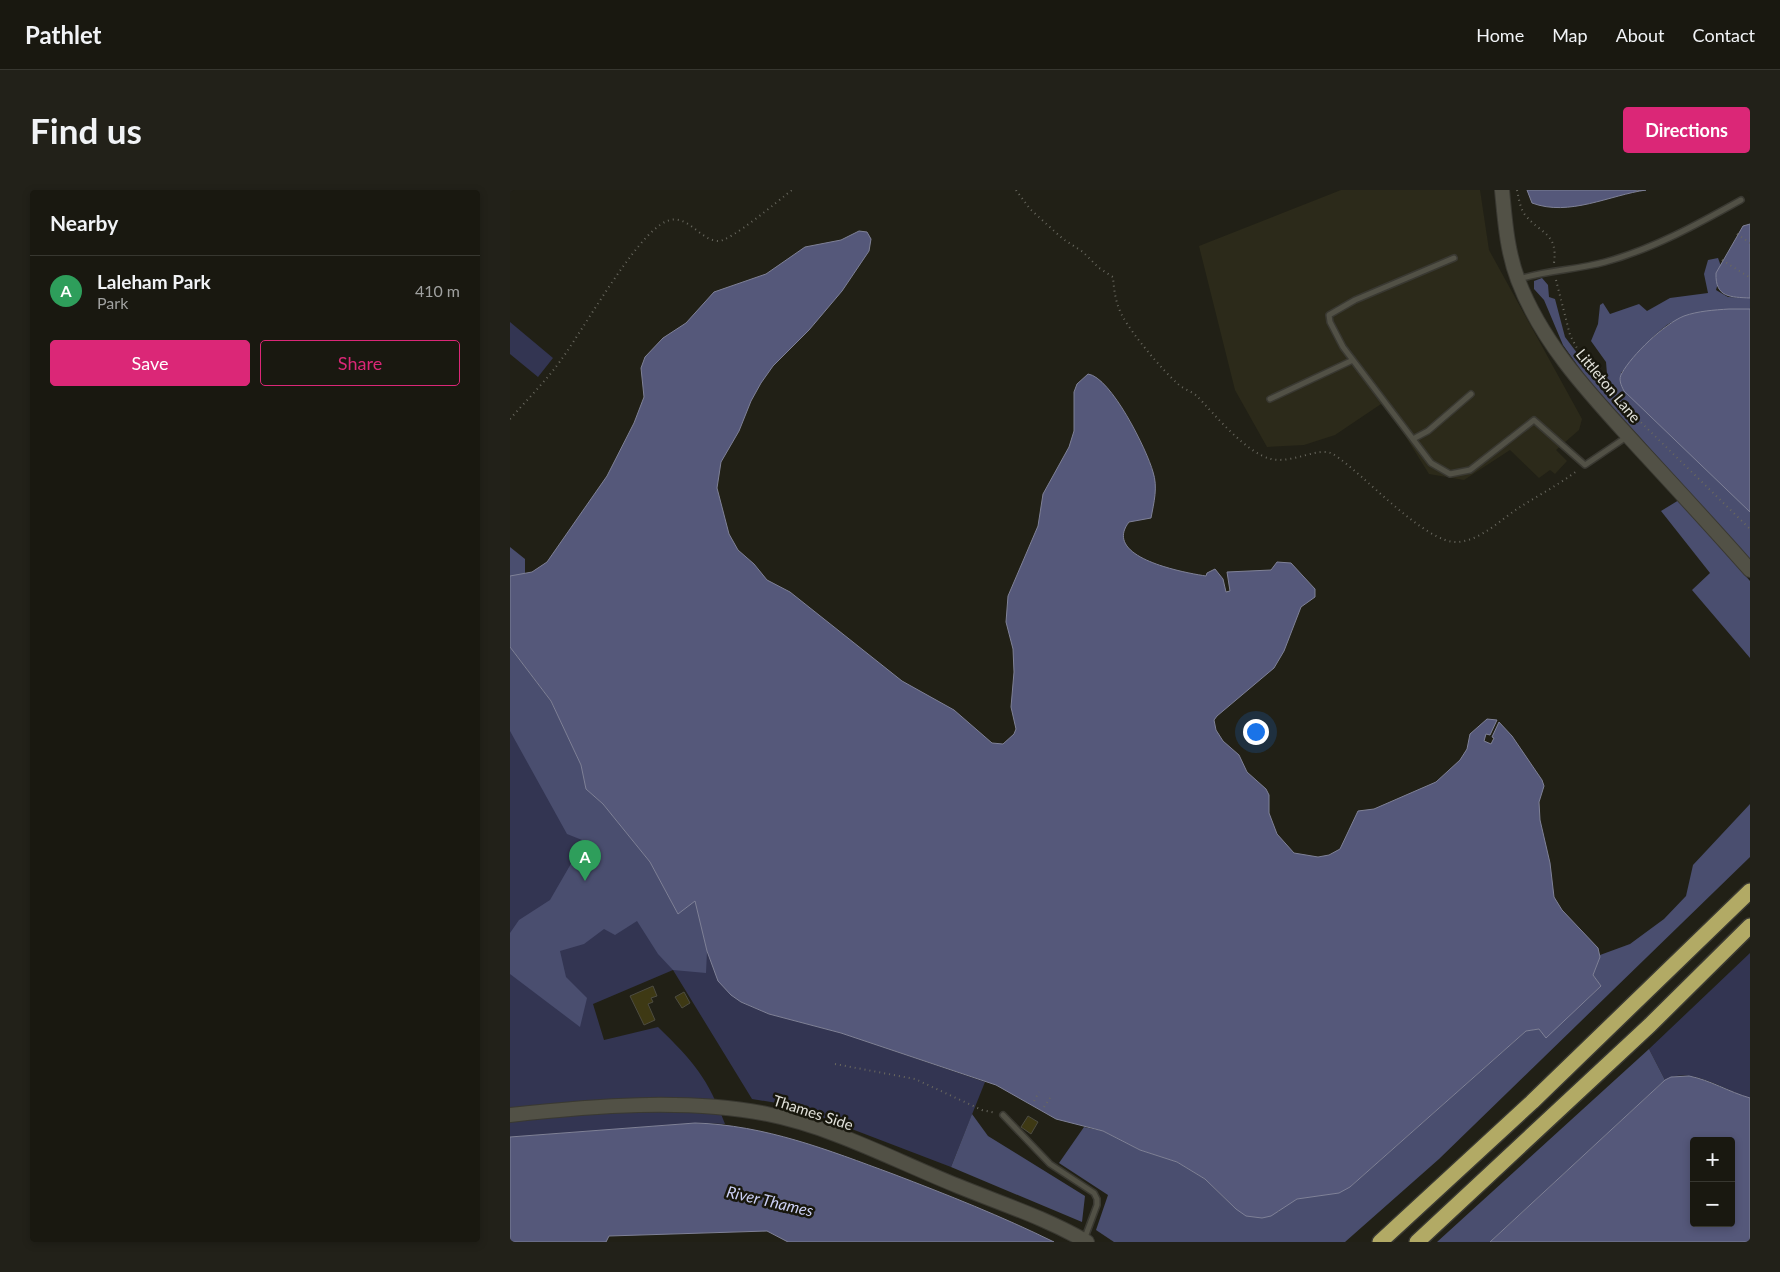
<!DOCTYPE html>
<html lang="en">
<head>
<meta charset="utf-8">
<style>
  :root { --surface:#191810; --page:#222119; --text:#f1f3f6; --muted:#9fa09f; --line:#373730; --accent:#db2777 }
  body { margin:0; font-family:Lato,sans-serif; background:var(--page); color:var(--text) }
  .controls { position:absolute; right:15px; bottom:15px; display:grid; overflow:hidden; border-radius:5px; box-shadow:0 2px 8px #0003 }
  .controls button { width:45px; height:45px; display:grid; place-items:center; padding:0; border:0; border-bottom:1px solid var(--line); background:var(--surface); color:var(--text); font:25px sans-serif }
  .you { position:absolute; left:745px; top:541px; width:18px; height:18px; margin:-12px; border:4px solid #fff; border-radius:50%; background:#1a73e8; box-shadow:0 0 0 8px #1a73e833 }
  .badge { display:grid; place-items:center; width:32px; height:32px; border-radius:50%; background:var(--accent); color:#fff; font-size:16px; font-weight:700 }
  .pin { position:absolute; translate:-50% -41px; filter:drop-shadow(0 1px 2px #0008) }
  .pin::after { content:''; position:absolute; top:26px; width:18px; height:15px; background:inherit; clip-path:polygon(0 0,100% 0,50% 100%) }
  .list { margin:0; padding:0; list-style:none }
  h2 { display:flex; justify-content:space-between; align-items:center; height:65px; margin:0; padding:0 20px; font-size:21px }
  h2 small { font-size:16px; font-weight:400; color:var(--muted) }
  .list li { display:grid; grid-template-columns:32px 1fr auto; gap:15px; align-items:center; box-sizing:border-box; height:70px; padding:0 20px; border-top:1px solid var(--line) }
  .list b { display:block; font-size:19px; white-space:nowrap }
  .list p { margin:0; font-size:16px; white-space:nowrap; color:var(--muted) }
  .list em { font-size:16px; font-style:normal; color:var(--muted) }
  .actions { display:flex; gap:10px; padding:15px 20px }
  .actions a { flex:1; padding:11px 0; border:1px solid var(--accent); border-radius:5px; text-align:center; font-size:18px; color:var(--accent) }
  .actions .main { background:var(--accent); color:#fff }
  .map { position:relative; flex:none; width:1240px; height:1052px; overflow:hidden; border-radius:5px }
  header { display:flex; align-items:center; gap:30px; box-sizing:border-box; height:70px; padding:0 25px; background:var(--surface); border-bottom:1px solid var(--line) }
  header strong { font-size:24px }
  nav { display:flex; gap:28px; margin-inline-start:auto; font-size:18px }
  .intro { display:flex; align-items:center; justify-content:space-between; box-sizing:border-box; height:120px; padding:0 30px }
  h1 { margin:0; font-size:35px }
  .button { padding:12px 22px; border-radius:5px; background:var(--accent); color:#fff; font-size:18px; font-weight:700 }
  main { display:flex; gap:30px; padding:0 30px }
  aside { flex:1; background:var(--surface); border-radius:5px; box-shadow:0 2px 8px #0003 }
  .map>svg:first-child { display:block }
  .built { fill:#2c2a1a }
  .green { fill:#333552 }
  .forest { fill:#4a4e6f }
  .water { fill:#55587a; stroke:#7f8197; fill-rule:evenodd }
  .building { fill:#3e3914; stroke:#4d4c41 }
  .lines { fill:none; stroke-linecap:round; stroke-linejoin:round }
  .lane-casing { stroke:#3a3932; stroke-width:8 }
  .secondary-casing { stroke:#3a3932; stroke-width:16 }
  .highway-casing { stroke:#3a3932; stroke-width:18 }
  .path { stroke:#69685f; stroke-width:2; stroke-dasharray:1 4; stroke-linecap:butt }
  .lane { stroke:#525146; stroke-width:5 }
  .secondary { stroke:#525146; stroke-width:14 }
  .highway { stroke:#b2aa65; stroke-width:15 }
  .labels { text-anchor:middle; stroke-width:5; stroke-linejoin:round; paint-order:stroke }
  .street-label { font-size:15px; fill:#e1e1da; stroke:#18170d }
  .water-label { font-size:16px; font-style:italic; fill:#ccd0f5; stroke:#18170d }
</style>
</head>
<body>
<header>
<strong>Pathlet</strong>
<nav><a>Home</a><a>Map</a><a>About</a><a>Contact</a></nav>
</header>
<div class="intro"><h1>Find us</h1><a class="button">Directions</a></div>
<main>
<aside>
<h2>Nearby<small></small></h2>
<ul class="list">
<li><span class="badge" style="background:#2e9e5b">A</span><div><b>Laleham Park</b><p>Park</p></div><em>410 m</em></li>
</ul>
<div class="actions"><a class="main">Save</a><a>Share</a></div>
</aside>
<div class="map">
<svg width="1240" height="1052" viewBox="0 0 1240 1052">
  <rect width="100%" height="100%" fill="#212016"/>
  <path class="built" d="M831,0h139l9,60 93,169 -3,11 -23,20 11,11 -12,13 -5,-4 -11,8 -29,-28 -46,30 -35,-6 -45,-72 -49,33 -31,10 -37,2 -32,-57 -36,-144z"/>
  <path class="green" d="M0,132l43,36 -15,19 -28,-23z
    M0,457l185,253 46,102 28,12 72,19 144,49 -34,85 -162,-62 -37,-6 -79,-129 -80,34 11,36 54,-13c35,34 50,51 67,97l-30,-1 -185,14z
    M1240,763v145c-25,-7 -59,-33 -85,-18l-16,-31z"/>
  <path class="forest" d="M1208,68l4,11 -6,21 12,7 22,1v11c-17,0 -70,7 -83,16 -18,13 -31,32 -46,48l129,138v48l-162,-179 -25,-35 -19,-45 -10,-11v-8l8,-3 6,7 1,12 6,2 10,38 34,45 8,-8 -1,-12 -15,-21 7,-17 2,-19 3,-2 7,11 29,-10 8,7 23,-13 38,-5 -4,-19 4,-14z
    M1169,310l71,81v77l-58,-68 18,-17 -49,-62z
    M0,357l15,12v22l-15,6z
    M0,457l41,54 30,64 5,24 17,15 47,58 28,52 17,-14 12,51 -1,22 -33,-3 -15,-16 -21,-33 -22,14 -11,-6 -20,15 -24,7 6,26 21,21 -7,29 -70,-53v-41l9,-13 31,-20 22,-38 14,-8 -4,-14 -15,-6 -57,-103z
    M1240,614v53l-311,302 -94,83h-231l-18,-12 12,-35 -49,-32 25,-36 19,4 37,19 37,12 28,17 31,30 42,3 7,-7 12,-6 53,-12 176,-156 13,-2 7,8 55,-51 -8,-11 7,-20 30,-11 34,-25 22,-23 7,-31z
    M1139,859l16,31 -175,162h-53z
    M462,924l16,22 97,60 -3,26 -131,-55z"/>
  <path class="water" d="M1017,0h119c-36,5 -77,27 -114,13z
    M1240,34v74c-19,-1 -35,0 -34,-25l27,-47z
    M349,41l8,1 4,7 -2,12 -27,40 -33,39 -36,36 -12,17 -10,18 -12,30 -18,31 -4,26 12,46 9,16 16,14 13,16 23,12 112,89 52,29 38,33 11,1 11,-10 2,-5 -5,-22 3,-35 -1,-23 -7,-27 2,-26 30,-70 5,-32 26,-47 5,-16v-39l3,-8 11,-10c23,3 59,76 65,98 5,15 1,30 -2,46l-22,4c-28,36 57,51 77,54l1,-3 8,-4 8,10 3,13 4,-1 -3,-19 44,-2 6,-8 14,1 24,26v8l-14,10 -17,44 -10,17 -57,48 -3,4 2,10 7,11 16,14 8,17 19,17 3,6v18l8,21 17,19 24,4 11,-2 11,-6 18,-38 16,-2 62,-27 24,-22 7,-11 3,-15 17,-15 10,1 -7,15 -4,-1 -2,7 7,3 3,-6 -2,-1 7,-15 13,14 30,44 2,6 -5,16 1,18 10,43 4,34 8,13 36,38 2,9 -7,18 8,11 -55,52 -7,-9 -13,2 -176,156 -11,6 -42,6 -26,17 -9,2 -16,-2 -10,-7 -31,-30 -28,-17 -37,-12 -37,-19 -47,-12 -60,-34 -155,-52 -72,-19 -28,-12 -10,-7 -13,-14 -11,-30 -12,-50 -17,13 -28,-52 -47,-58 -17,-15 -5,-24 -30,-64 -41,-54v-71l22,-4 15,-10 60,-86 27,-53 10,-26 -3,-29 4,-11 18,-19 23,-15 28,-31 52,-18 39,-27 36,-7z
    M1219,119h21v203l-126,-121c-3,-6 -6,-12 -2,-18 10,-18 42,-49 62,-57 14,-5 30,-6 45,-7z
    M1179,886c21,4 40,16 61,22v144h-260l175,-162 6,-3zM1184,951h37v82h-37z
    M185,933c70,2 133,27 198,51 55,21 108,42 161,68h-266l-21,-11 -158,5 -3,6h-96v-105z"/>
  <path class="building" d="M143,796l4,10 -6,2 2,4 -5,2 7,16 -11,5 -14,-29z
    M174,802l6,11 -8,5 -7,-11z
    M518,926l10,6 -7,12 -10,-7z"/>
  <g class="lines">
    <g class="lane-casing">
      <path id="lane" d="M944,68l-99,42 -26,15 1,7 13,25 88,116 19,11 20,-4 64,-50 51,45 43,-29
        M1009,89c28,-9 57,-9 86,-17 48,-13 93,-38 136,-62
        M760,209l83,-39
        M903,249l15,-8 43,-37
        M493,925l47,49 44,29 3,6v6l-13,35"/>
    </g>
    <g class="secondary-casing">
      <path id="secondary" d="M992,0c3,31 5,61 16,90 25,66 75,117 122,169 37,40 74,80 110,121
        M0,925c82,-9 176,-17 257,-1 66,13 129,47 191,72 44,18 88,32 129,56"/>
    </g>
    <g class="highway-casing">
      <path id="highway" d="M870,1052l152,-140 218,-211
        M907,1052l233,-217 100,-99"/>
    </g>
    <path class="path" d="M506,0l14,19 33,30 20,13 16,16 14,9c1,14 3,28 10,40 10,18 39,53 55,67 5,5 13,7 19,12 18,19 49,57 74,63 22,5 48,-13 62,-5 29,18 93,91 125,88 24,-2 43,-23 62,-35 19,-12 40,-23 58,-37
      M1007,0c2,9 3,19 9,26 15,18 32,17 28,47
      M1127,0l1,1
      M1227,44l13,9
      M1212,70l27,17
      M1046,90l14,55 9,17 33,42 138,135
      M0,229c15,-17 31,-33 45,-51 25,-31 80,-134 112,-147 21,-8 32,19 51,20 12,1 61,-41 74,-51
      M325,874l80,15 67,31 14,3
      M524,911l5,-9
      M534,917l6,-9"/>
    <use href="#lane" class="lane"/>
    <use href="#secondary" class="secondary"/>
    <use href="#highway" class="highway"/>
  </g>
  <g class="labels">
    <g class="street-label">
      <text transform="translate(1098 196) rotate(50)" y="5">Littleton Lane</text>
      <text transform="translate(303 923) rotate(18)" y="5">Thames Side</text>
    </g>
    <g class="water-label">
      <text transform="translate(260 1011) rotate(13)" y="6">River Thames</text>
    </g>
  </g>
</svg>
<div class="controls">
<button>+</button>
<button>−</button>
</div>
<div class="you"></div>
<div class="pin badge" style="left:75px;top:691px;background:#2e9e5b">A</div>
</div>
</main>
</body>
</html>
